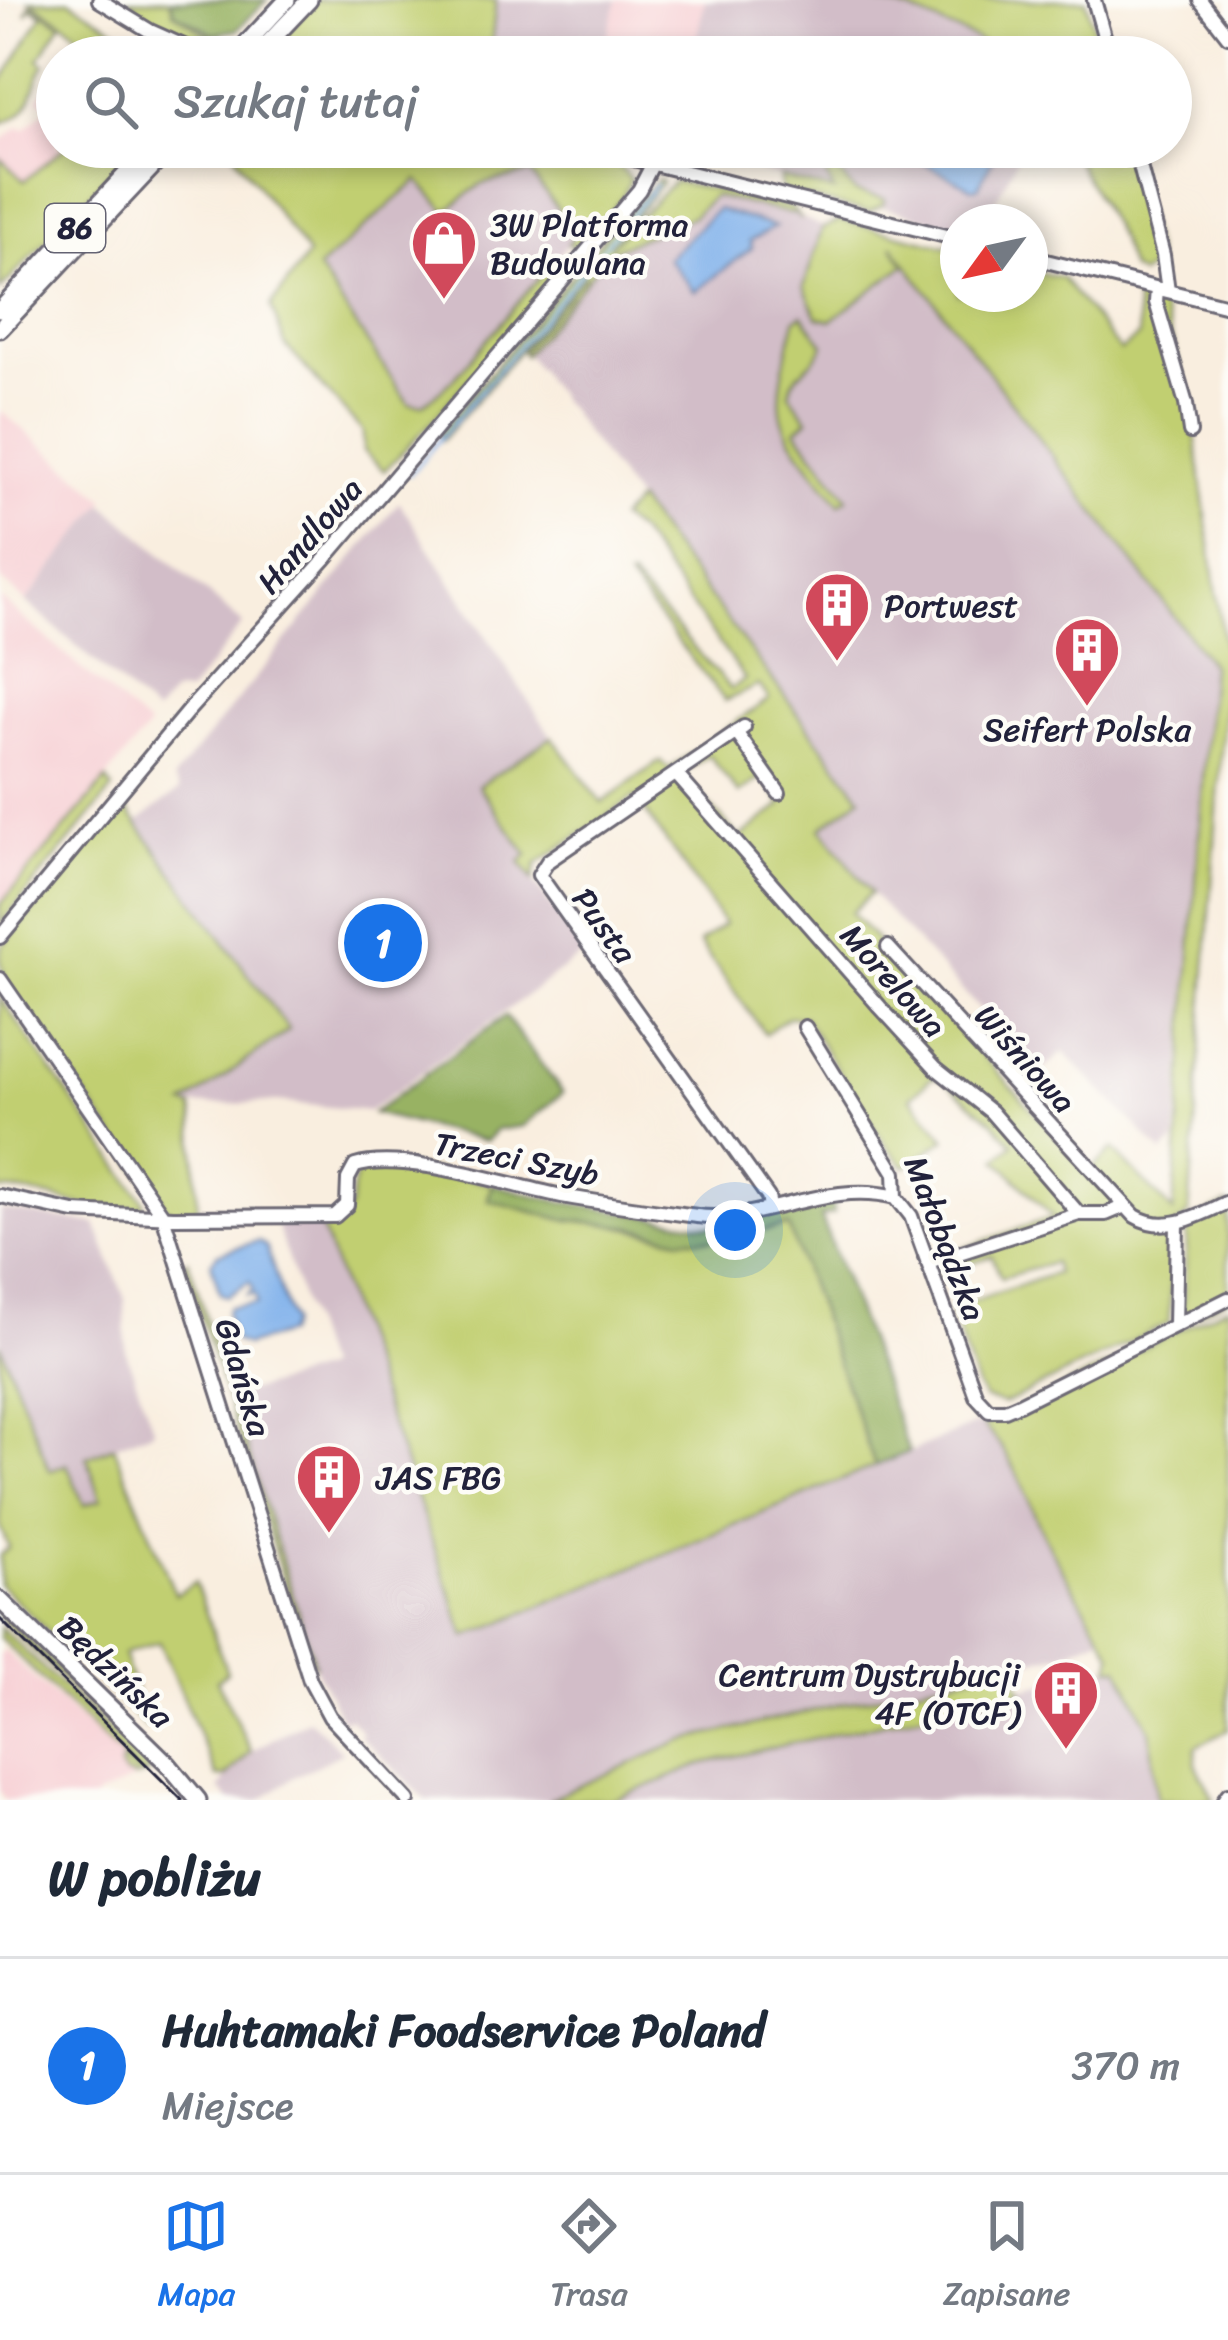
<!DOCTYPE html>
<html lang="pl">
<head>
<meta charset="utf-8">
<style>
  :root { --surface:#fff; --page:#f2f2f3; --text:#1f2937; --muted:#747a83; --line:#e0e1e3; --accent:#1a73e8 }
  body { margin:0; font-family:Sriracha,sans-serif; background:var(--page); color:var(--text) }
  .compass { position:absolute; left:940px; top:204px; width:108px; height:108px; border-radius:50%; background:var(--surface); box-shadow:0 6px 18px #0003; rotate:237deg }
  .you { position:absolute; left:735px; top:1230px; width:42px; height:42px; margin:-30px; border:9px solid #fff; border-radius:50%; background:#1a73e8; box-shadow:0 0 0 18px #1a73e833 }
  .badge { display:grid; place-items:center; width:78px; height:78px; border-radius:50%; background:var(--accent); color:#fff; font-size:39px; font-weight:700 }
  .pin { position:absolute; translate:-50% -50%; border:6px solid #fff; box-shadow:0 3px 12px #0006 }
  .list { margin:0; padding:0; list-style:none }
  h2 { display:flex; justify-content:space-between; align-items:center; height:156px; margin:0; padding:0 48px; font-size:51px }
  h2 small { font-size:39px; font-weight:400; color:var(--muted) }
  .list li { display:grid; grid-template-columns:78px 1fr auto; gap:36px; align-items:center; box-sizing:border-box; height:216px; padding:0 48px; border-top:3px solid var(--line) }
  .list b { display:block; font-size:45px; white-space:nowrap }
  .list p { margin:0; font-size:39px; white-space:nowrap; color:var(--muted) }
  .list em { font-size:39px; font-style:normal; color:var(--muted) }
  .icon { flex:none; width:66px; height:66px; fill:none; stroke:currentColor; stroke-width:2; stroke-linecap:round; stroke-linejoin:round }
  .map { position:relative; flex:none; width:1228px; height:1800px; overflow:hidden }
  .search { position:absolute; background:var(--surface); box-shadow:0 6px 18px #0003; left:36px; right:36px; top:36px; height:132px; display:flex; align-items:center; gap:30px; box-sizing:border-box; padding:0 42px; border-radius:66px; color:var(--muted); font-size:45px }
  .sheet { height:372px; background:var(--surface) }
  nav { display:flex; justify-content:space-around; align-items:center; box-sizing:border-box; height:168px; border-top:3px solid var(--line); background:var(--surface); font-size:33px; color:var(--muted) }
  nav a { display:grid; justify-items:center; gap:6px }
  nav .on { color:var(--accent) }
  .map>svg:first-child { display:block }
  .built { fill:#f7cfd4 }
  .industrial { fill:#d2bdc8 }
  .green { fill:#c1cf71; stroke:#727856; stroke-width:3; fill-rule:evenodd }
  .forest { fill:#98b263; stroke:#5d6a4f; stroke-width:3 }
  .water { fill:#80b1eb; stroke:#516a93; stroke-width:3 }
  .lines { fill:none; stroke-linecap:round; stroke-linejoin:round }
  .stream { stroke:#80b1eb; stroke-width:3 }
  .minor-casing { stroke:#6d6974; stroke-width:18 }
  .major-casing { stroke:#6d6974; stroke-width:21 }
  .minor { stroke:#fff; stroke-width:12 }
  .major { stroke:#fff; stroke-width:15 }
  .tram { stroke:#22223b; stroke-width:3 }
  .labels { text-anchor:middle; stroke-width:9; stroke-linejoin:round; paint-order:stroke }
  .shield { fill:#fdfcf7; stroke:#646373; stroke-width:3 }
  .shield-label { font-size:30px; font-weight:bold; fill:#22223b }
  .poi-label { font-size:33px; fill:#22223b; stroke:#fdfcf7; text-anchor:start }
  .street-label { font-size:33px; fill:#22223b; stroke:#fdfcf7 }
</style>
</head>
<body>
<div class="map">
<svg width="1228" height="1800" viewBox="0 0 1228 1800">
  <rect width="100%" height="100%" fill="#fdfcf7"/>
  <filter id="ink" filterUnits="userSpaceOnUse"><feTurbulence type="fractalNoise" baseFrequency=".00833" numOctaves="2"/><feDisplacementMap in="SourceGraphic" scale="24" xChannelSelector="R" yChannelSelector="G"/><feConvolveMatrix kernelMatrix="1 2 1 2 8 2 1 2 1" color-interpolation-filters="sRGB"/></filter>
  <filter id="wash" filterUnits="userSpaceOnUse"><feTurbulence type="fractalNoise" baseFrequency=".004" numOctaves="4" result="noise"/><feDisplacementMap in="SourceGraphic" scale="48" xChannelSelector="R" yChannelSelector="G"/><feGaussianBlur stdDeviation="2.7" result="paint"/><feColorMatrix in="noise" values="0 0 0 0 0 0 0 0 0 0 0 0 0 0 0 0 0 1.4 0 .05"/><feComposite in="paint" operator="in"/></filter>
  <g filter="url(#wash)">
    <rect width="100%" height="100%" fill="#f9eedf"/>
    <path class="built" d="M616,0h91l-14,57h-91z
      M50,81l7,6v60h7l-40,33 -24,-22v-16l19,-15 6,2 23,-22 -10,-8z
      M0,410l106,89 -80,103 -26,-23z
      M0,598l149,129 -149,179z
      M4,1650l136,126 -48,24h-86l-6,-9v-136z"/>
    <path class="industrial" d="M496,0h121l-15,57h-112z
      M705,0h156l50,11 66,29 25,17h-310z
      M671,147h352l-38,75h-27v6z
      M530,173l47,60 -142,166 -12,6 -14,-1 -92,-135 102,-90 27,32 35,-27z
      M713,196l84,19 24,11 13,-4 58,23 319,420 -36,477 -13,11 -98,-101 -25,21 -168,-180 -50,-65 39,-31 -334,-443 84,-103 83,-35z
      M399,502l153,235 -74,50 51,69 -9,7 65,90 -216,158 -92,-9 -94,4 -47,-283 44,-33 -7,-11z
      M103,503l140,121 -55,69h-15l-18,21 -129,-112z
      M0,1210l96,14 29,75 1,53 28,78 -67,27 15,42 -18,7 -33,-34 -51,-128z
      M276,1224h44l147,413 512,-214 16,14 32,55 22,54 54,90 -38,17 -383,88 -134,59h-122l-66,-64 1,-5 -11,-12 -8,1 -29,-56 -86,-266 98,-29z
      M1119,1666l31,64 7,70h-543l91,-37z
      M309,1719l34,33 -49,25 -34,23h-31l-10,-11 17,-26 15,-12z"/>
    <path class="green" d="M69,0l91,57h-58l-34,-32 -38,-24z
      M128,0h42l3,12 32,21 18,1c-30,11 -73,-14 -95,-34z
      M317,0h179l-6,57h-211l1,-19z
      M861,0h225l16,57h-100l-25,-17 -66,-29z
      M30,5l31,19 -22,35 6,5c-17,29 -7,49 -45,59v-38l42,-70 -11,-8 -5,8z
      M65,147h69l-134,143v-132l24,23z
      M249,147h303l69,21 10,12 -8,16 -42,51 -6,1 -7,-4 9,-11 -47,-60 -49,11 -35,27 -28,-31 -100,89 91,135 14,1 28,-23 104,-123 5,7v6l-130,152 -46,47 -21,-20v-19l-78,-87 -14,-39 37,-51 -73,-100z
      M1069,147h58l27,102 2,16 -16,10 -10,-6 -11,-31z
      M829,160l26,32 30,7 -2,5 -14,8 -83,-19 -6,-6v-10l54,14 -8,-15z
      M659,179l3,4 -53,64 65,-66 117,26 11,13 -5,-5 -84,-19 -20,20 -83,35 -86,104 -2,-5 64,-77 -144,167 -3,-7 178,-211z
      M840,220l118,29v45h72v-23l32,7 58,73 19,-15 -4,-43 25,6 31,106 36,263 -38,546 -16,14 -4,95 -165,81 -19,-5 -8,-12 -27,-78 106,-36 -3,-10 -52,15 -9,-22 -54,16 -5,-13 120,-42 -56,-58 16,-15 -19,-22 -52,-43 -10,-2 -21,20 35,42 -41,28 -20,-23 -81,-127h-16l-23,17 -66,-91 25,-19 -89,-127 -98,67 -4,16 -13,-18 8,-7 -50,-69 74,-49 50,66 58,-42 9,8 100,-70 -10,-14 -34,16 -97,-122h4l99,110 14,-10 -107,-147 -19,-13 18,-18 224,296 -40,31 50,65 -20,20 238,258 24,-22 60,63 38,-547 -319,-420 13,20 -73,55 -15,-3 -13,-30 18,-58zM709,755l30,39 24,-18 19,29 -42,33 -60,-64z
      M802,315l22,29c-8,21 -30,26 -35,49l19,26 -12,11 52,68 -8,6c-65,-84 -72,-77 -45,-184z
      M106,780l7,9 -113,136v-20z
      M123,804l166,226 -104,75 8,2 5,106 -28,2 -162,-230 -8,-23 1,-15z
      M0,997l143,203 1,6c-51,13 -94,-16 -144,-16z
      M373,1166l58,4 61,14 -4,15 193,40 72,-6 35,-7 87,240 -409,171 -146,-413c46,-11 22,-21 38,-52z
      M1228,1204v94l-46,24 6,-101z
      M188,1260l127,406 -7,-8 -125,-397z
      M1228,1306v424l-32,17v17l18,36h-57l-7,-70 -31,-63 -9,1 3,-13c-18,-34 -42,-69 -62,-105 -22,-41 -32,-91 -68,-124z
      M0,1344l50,127 17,-7 17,41 17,-6 -14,-42 27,-11 61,148 20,-12 32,90 -10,8 34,71 -25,26h-9l-58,-135 -36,12 24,74 -147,-143v-30l9,-7 -9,-21z
      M0,1611l153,150 2,9 -155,-153z
      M0,1627l151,145 -16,6 -11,-4 -4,-7 2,-7 16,13 -138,-135z
      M1007,1666l16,25 -318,72 -91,37h-66l134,-59z"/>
    <path class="forest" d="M171,0h96l-30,30 -23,4 -40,-22z
      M505,1016l58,77 -40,33 -27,4 -10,11 -113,-28z
      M492,1184l65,17 153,25 121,-25 3,12 -13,4 88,235 -34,14 -87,-240 -73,13h-34l-50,-12 -71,-8 -72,-19z"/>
    <path class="water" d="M921,147h78l-21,40 -6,1 -56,-29z
      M717,209l58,18 -25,14 2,7 -57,44 -27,-34z
      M258,1241l8,5 25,77 -5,11 -41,12 -11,-5 -8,-29 3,-5 27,-3 -1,-9h-8l6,-6 -4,-7 -22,14 -7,-2 -9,-31 6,-9z"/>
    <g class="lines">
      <path class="stream" d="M409,475l247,-290"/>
    </g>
  </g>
  <g filter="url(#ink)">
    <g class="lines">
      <g class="minor-casing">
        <path id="minor" d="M99,0l51,31 58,26
          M1094,0l16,57
          M1200,0l28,36
          M585,147l373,92
          M1135,147l28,108 5,36
          M1030,257l198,49
          M1157,289l-1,13 30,102 4,28
          M744,727l-196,134 -9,14 229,322 2,9
          M736,732l43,61
          M676,774l204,233 56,61 55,44 88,102
          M0,937l187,-225 138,-153 314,-369 13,-25
          M888,947l247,269c31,19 63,-1 93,-14
          M0,979l163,237 147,464 20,37 78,83
          M805,1027l90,146 1,24 15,19 65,180 13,14h16l14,-6 209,-105
          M0,1196l74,16 99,5 162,-1 12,-11 1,-26 7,-13c50,-15 153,19 207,30 44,8 90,14 135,20 65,8 129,-37 199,-19
          M928,1263l151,-49h27l19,-8
          M1175,1325l2,-101
          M1224,1800l4,-6"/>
      </g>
      <g class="major-casing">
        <path id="major" d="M234,57l53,-57
          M255,57l54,-57
          M0,310l151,-163
          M0,329l171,-182
          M0,1600l168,164 30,36"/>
      </g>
      <use href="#minor" class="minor"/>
      <use href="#major" class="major"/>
      <path class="tram" d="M0,1619l182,181"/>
    </g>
  </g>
  <defs>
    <g id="shop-pin" transform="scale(3.45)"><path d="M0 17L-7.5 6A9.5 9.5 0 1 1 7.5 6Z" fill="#d1495b" stroke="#fdfcf7"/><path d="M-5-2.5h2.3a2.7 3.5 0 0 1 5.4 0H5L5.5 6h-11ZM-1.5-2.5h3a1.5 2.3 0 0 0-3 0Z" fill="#fff"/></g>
    <g id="building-pin" transform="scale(3.45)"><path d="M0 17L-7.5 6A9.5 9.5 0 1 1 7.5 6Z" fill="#d1495b" stroke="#fdfcf7"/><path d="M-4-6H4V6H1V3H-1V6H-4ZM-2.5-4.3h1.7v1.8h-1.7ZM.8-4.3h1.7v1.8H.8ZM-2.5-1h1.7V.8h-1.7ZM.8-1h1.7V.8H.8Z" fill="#fff"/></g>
  </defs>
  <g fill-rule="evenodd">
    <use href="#shop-pin" x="444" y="243"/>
    <use href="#building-pin" x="837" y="605"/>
    <use href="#building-pin" x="1087" y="650"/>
    <use href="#building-pin" x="329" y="1477"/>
    <use href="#building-pin" x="1066" y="1693"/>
  </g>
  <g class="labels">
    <rect class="shield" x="45" y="204" width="60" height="48" rx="9"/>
    <g class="shield-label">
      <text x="75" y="238">86</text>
    </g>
    <g class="poi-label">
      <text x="490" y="236">3W Platforma<tspan x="490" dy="38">Budowlana</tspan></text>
      <text x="884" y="617">Portwest</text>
      <text x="1087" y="741" text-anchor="middle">Seifert Polska</text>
      <text x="376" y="1489">JAS FBG</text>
      <text x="1020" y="1686" text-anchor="end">Centrum Dystrybucji<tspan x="1020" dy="38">4F (OTCF)</tspan></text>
    </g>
    <g class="street-label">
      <text transform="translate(309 535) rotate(-49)" y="12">Handlowa</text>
      <text transform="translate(605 925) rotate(54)" y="12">Pusta</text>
      <text transform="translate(894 980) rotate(48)" y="12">Morelowa</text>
      <text transform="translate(1026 1058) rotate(48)" y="12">Wiśniowa</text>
      <text transform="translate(517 1158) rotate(11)" y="12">Trzeci Szyb</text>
      <text transform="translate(946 1238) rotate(69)" y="12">Małobądzka</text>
      <text transform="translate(244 1377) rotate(73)" y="12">Gdańska</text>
      <text transform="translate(116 1671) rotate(44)" y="12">Będzińska</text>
    </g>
  </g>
</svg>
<svg class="compass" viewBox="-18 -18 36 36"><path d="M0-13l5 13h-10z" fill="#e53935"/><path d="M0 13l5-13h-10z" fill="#747a83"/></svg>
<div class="you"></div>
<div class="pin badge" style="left:383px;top:943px">1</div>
<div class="search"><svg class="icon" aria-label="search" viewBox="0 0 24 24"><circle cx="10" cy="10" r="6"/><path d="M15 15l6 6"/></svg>Szukaj tutaj</div>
</div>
<section class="sheet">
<h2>W pobliżu<small></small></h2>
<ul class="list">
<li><span class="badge">1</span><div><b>Huhtamaki Foodservice Poland</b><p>Miejsce</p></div><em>370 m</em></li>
</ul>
</section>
<nav>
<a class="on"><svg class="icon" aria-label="map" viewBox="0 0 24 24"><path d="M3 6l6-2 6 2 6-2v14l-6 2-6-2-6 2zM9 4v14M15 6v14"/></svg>Mapa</a>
<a><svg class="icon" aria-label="directions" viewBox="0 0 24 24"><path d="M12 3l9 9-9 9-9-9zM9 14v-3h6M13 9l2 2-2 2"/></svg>Trasa</a>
<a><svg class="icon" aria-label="saved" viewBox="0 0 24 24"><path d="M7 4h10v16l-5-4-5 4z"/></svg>Zapisane</a>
</nav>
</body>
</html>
